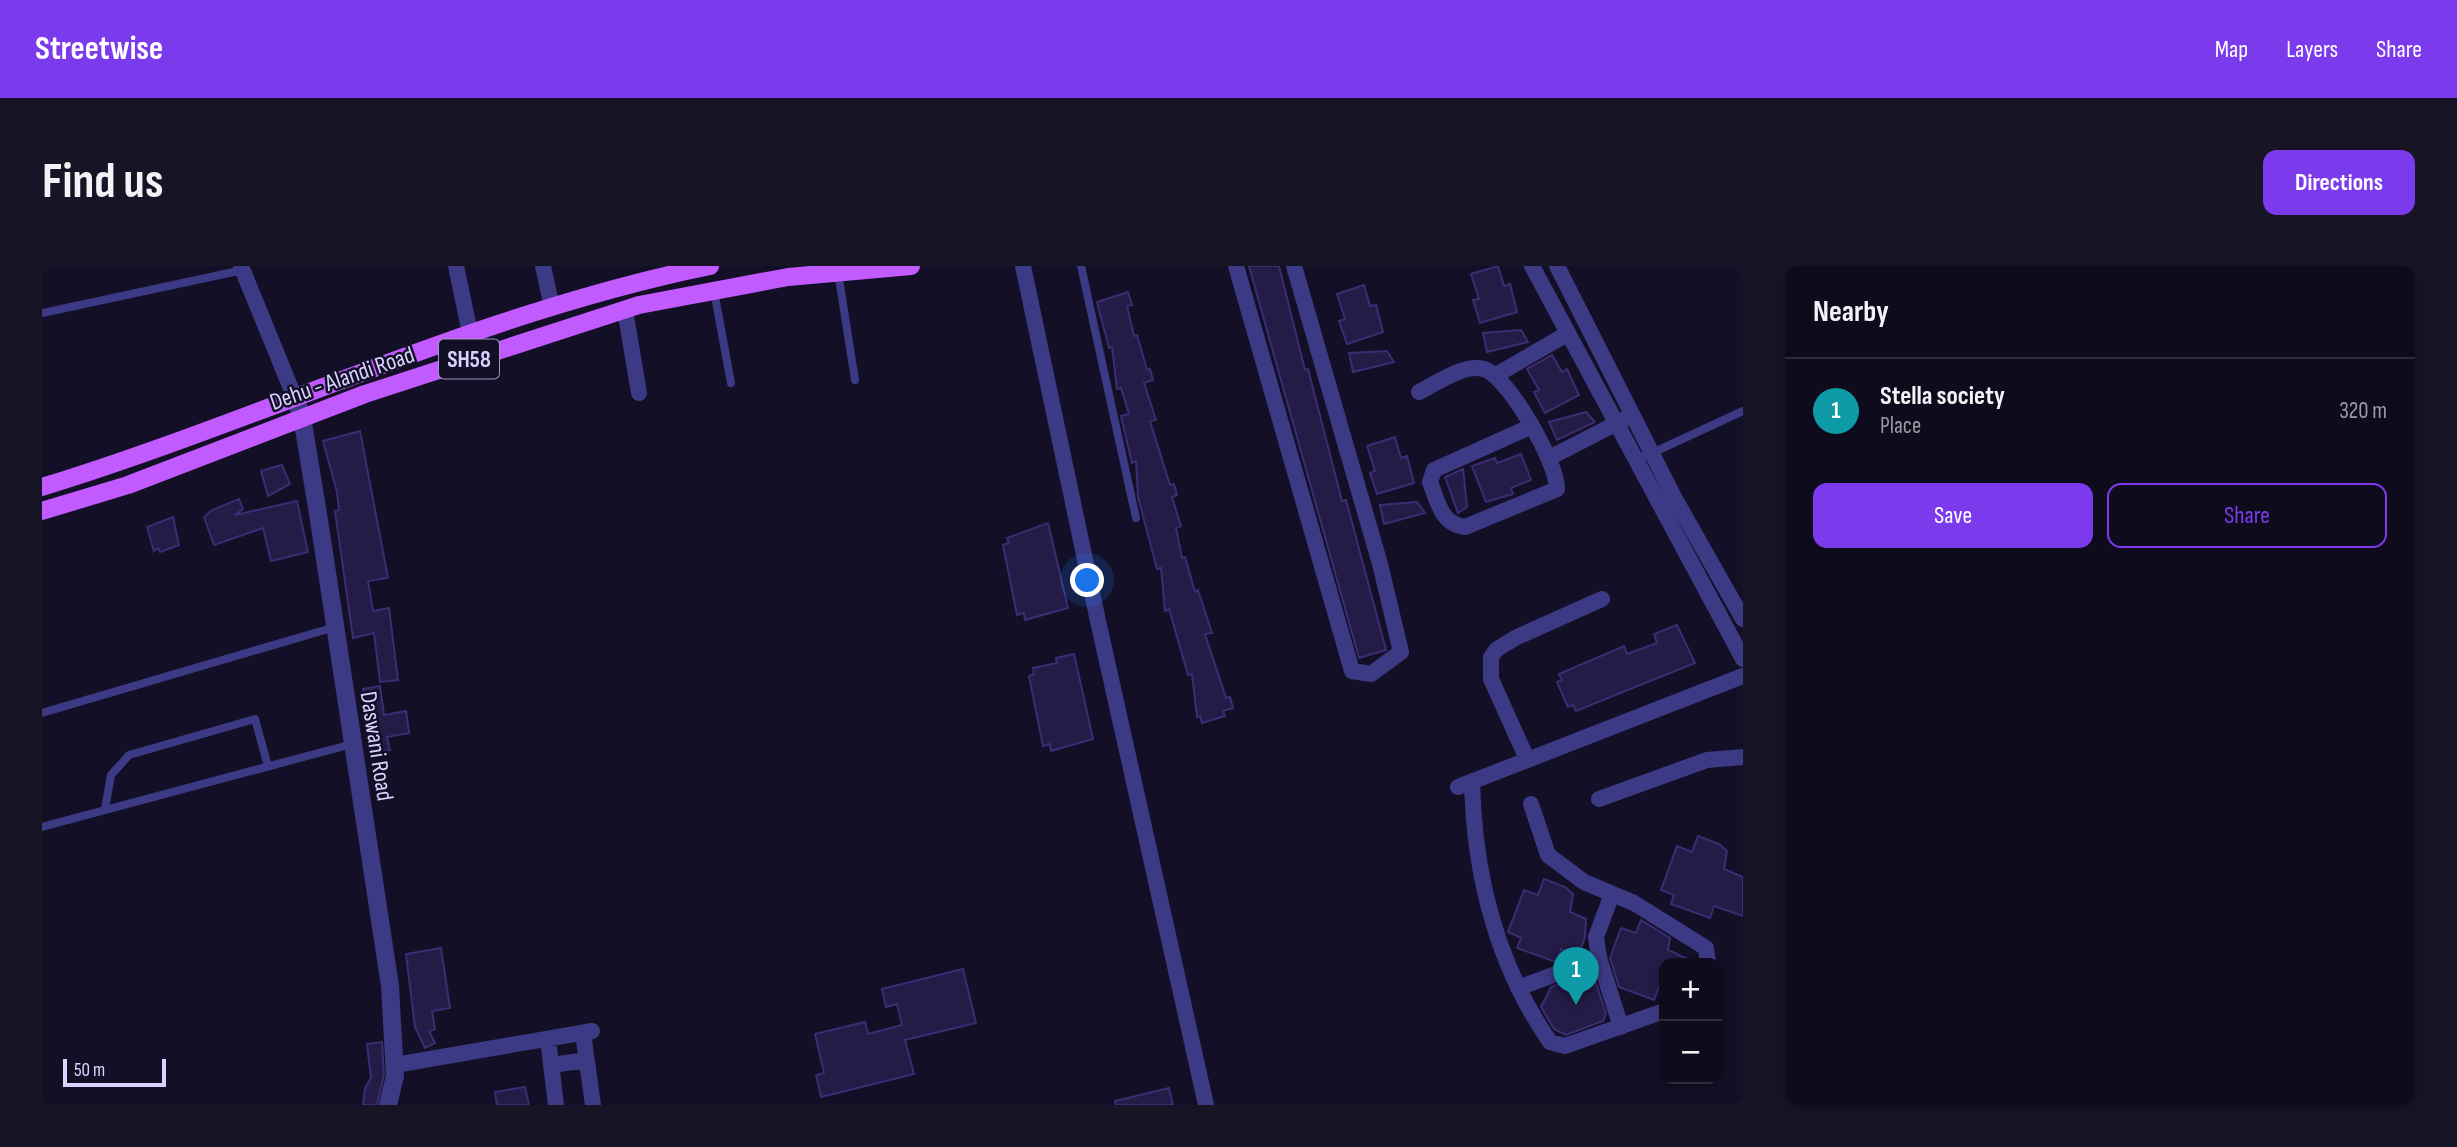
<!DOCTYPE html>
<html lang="en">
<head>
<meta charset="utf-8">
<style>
  :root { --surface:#0e0b1c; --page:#171425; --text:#f1f3f6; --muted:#9b9ba3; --line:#2e2b3b; --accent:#7c3aed }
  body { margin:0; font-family:"Sofia Sans Condensed",sans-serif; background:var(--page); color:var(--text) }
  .controls { position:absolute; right:21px; bottom:21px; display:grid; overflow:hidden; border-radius:14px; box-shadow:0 4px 10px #0003 }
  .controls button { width:63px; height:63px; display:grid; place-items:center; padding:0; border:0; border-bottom:2px solid var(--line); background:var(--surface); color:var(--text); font:35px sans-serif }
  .scale { position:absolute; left:21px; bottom:18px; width:103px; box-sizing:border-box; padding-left:7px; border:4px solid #d9d4ff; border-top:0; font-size:19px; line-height:24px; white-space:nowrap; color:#d9d4ff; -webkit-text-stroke:5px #130f26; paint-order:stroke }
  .you { position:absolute; left:1046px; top:315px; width:24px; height:24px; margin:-18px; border:5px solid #fff; border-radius:50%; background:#1a73e8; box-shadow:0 0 0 10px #1a73e833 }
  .badge { display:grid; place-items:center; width:46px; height:46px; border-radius:50%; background:var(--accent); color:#fff; font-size:23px; font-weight:700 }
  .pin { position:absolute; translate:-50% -58px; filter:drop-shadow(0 2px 4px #0008) }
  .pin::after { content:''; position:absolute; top:37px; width:24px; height:21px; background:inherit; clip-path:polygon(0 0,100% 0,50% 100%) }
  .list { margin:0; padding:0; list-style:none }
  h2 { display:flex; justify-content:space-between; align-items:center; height:91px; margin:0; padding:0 28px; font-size:30px }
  h2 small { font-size:23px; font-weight:400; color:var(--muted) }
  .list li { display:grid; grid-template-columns:46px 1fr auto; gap:21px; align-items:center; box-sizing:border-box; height:105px; padding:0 28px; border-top:2px solid var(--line) }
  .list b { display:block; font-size:26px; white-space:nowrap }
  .list p { margin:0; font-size:23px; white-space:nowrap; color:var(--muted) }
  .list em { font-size:23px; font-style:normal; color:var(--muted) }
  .actions { display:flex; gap:14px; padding:21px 28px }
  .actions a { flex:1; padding:16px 0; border:2px solid var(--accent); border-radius:14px; text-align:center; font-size:24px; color:var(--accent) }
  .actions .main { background:var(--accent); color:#fff }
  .map { position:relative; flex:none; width:1701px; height:839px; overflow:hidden; border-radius:14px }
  header { display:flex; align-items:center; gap:42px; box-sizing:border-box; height:98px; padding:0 35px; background:var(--accent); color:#fff }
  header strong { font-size:33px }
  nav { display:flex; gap:38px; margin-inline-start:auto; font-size:24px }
  .intro { display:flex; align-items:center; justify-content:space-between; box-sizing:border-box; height:168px; padding:0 42px }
  h1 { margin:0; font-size:49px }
  .button { padding:18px 32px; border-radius:14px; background:var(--accent); color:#fff; font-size:24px; font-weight:700 }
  main { display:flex; gap:42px; padding:0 42px }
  aside { flex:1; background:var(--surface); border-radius:14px; box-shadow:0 4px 10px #0003 }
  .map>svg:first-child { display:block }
  .building { fill:#241b47; stroke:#3b2d73; stroke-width:2 }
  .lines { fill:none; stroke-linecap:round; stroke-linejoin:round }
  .service { stroke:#3d3a85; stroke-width:8 }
  .minor { stroke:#3d3a85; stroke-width:16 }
  .tertiary { stroke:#3d3a85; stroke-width:18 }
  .primary { stroke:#c25bff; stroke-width:18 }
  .labels { text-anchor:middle; stroke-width:5; stroke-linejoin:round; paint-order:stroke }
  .shield { fill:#130f26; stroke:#9e99be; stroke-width:2 }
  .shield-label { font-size:23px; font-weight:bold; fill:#d9d4ff }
  .street-label { font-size:24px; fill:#d9d4ff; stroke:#130f26 }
</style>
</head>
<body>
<header>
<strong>Streetwise</strong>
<nav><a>Map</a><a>Layers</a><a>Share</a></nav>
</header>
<div class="intro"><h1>Find us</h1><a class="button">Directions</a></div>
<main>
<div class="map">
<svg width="1701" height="839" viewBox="0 0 1701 839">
  <rect width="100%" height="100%" fill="#130f26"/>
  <path class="building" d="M1207,0h30l26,104 3,-1 34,132 4,-1 40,150 -27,8z
    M1456,0l6,20 6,-2 7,28 -37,11 -7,-23 6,-1 -8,-25z
    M1322,19l6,21 6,-1 7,27 -36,12 -8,-23 6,-2 -8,-25z
    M1086,26l4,13 -5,1 7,30 3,-1 10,35 3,-1 3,11 -9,3 12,37 -6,1 20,64 4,-1 3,11 -5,2 9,29 -5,2 6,30 3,-1 10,35 3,-2 14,43 -7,1 21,64 4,-1 3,11 -10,3 2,5 -23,7 -2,-7 -3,1 -5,-43 -4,1 -19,-66 -4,2 -4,-43 -4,1 -19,-72 -2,-36 -4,2 -11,-47 8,-2 -8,-26 -4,1 -5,-42 -3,1 -12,-46z
    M1479,64l7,12 -41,10 -4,-19z
    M1345,85l7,11 -41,10 -4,-19z
    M1510,89l10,17 5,-3 12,26 -34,18 -11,-21 5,-2 -12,-21z
    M1544,146l9,10 -38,18 -8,-18z
    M318,165l28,147 -20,3 5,30 16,-3 9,72 -18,2 -6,-49 -21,5 -18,-127 4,-1 -2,-18 -14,-51z
    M1353,171l6,21 6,-2 7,27 -37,11 -7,-21 5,-2 -8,-25z
    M1479,188l10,26 -20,8 2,6 -27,8 -14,-36 23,-8 2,5z
    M240,199l8,19 -22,12 -7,-25z
    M1421,203l4,38 -9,6 -13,-36z
    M197,233l4,10 -8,6 62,-14 11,51 -37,9 -8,-33 -49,17 -10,-28 8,-7z
    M1375,236l8,11 -41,11 -4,-19z
    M131,251l6,28 -19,7 -2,-4 -4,3 -7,-24z
    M1006,257l20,85 -43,12 -1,-7 -7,2 -14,-70 6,-2 -2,-5z
    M1635,359l18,38 -119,48 -3,-6 -5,2 -11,-25 5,-2 -3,-6 65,-28 3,8 30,-11 -3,-9z
    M1032,388l19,85 -42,12 -1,-7 -7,2 -14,-70 5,-2 -1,-6 24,-5 -1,-5z
    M338,420l4,29 22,-4 3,22 -22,4 3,13 -17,3 -10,-64z
    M1656,570l21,8 8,7 -3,18 19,8v39l-29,-10 -4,12 -39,-14 3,-9 -13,-5 16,-44 15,6z
    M1502,613l21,8 8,7 -3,18 16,7 -1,18 -5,14 -4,-1 -2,4 -13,-5 -5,13 -39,-14 4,-10 -13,-6 16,-42 14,5z
    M1599,654l29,18 -2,12 28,13h-32v27l-5,-3 -5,13 -35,-13 -9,-29 11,-30 15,5z
    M399,682l9,60 -18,3 3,18 -6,2 6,12 -10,5 -10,-21 -9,-73z
    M921,703l13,54 -71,17 9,34 -93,23 -5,-22 8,-2 -9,-39 50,-12 3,12 34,-9 -5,-21 -11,3 -4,-18z
    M1539,710l14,4 11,34 -3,7 -37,14 -12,-6 -13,-22 10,-20z
    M340,776l2,33 -7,30h-14l2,-17 6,-10 -4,-34z
    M483,821l4,18h-32l-2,-13z
    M1127,822l4,17h-57l-1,-4z"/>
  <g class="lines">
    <path class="service" d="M1039,0l55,252
      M796,6l17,108
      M672,25l17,92
      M0,47l201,-43
      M1595,194l106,-49
      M0,447l293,-86
      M63,543l6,-34 18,-20 126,-36 13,47
      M0,561l310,-83"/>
    <path class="minor" d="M199,0l53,130
      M414,0l14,67
      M501,0l9,41
      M981,0l75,355 108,484
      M1194,0l116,405 19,3 30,-22 -21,-88 -86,-298
      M1490,0l211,393
      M1515,0l118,233 68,120
      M583,44l14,83
      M1454,109l71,-41
      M1377,126c17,-8 45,-29 65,-23 24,7 74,95 73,120l-92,38c-24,-3 -27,-25 -35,-45l4,-12 96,-43
      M1507,192l76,-39
      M1485,493l-36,-80v-22l6,-8 20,-12 85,-38
      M1430,515c2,93 25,184 78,261l15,4 99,-35
      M1416,521l285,-111
      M1557,533l108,-39 36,-3
      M1489,538l17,51 36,27 50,21 72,45 2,15
      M1570,628l-16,43 3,21 22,69
      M1476,722l81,-30
      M541,767l10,72
      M506,773l8,66
      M353,799l197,-34
      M510,799l34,-5"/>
    <path class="tertiary" d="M252,130l8,21 17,103 71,466 5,90 -7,29"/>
    <path class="primary" d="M0,221c224,-69 437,-174 668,-221
      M0,245l86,-26 237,-91 274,-89 149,-28 123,-11"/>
  </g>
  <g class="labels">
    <rect class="shield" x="397" y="73.5" width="60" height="39" rx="5"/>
    <g class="shield-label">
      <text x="427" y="101">SH58</text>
    </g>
    <g class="street-label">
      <text transform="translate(300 112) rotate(-19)" y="8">Dehu - Alandi Road</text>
      <text transform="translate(335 480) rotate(81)" y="8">Daswani Road</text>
    </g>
  </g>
</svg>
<div class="controls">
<button>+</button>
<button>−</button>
</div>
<div class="scale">50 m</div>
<div class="you"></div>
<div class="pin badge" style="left:1534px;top:739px;background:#0f9aa8">1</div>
</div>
<aside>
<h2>Nearby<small></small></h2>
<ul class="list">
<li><span class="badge" style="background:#0f9aa8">1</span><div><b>Stella society</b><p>Place</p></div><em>320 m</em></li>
</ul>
<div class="actions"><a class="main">Save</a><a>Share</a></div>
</aside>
</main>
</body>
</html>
